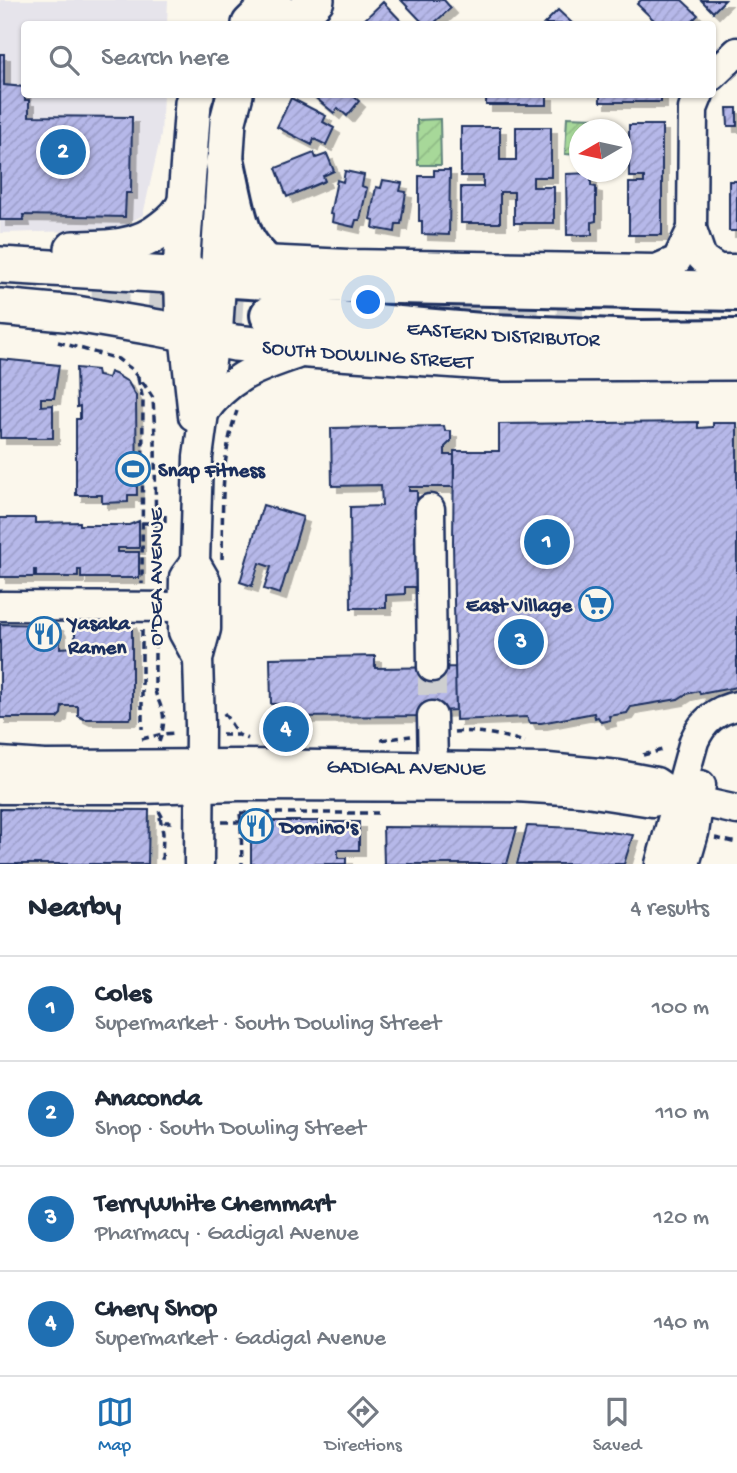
<!DOCTYPE html>
<html lang="en">
<head>
<meta charset="utf-8">
<style>
  :root { --surface:#fff; --page:#f2f2f3; --text:#1f2937; --muted:#747a83; --line:#e0e1e3; --accent:#1f6fb2 }
  body { margin:0; font-family:"Gochi Hand",sans-serif; background:var(--page); color:var(--text) }
  .compass { position:absolute; left:569px; top:119px; width:63px; height:63px; border-radius:50%; background:var(--surface); box-shadow:0 2px 5px #0004; rotate:261deg }
  .you { position:absolute; left:369px; top:303px; width:24px; height:24px; margin:-18px; border:5px solid #fff; border-radius:50%; background:#1a73e8; box-shadow:0 0 0 10px #1a73e833 }
  .badge { display:grid; place-items:center; width:46px; height:46px; border-radius:50%; background:var(--accent); color:#fff; font-size:23px; font-weight:700 }
  .pin { position:absolute; translate:-50% -50%; border:4px solid #fff; box-shadow:0 2px 7px #0006 }
  .list { margin:0; padding:0; list-style:none }
  h2 { display:flex; justify-content:space-between; align-items:center; height:91px; margin:0; padding:0 28px; font-size:30px }
  h2 small { font-size:23px; font-weight:400; color:var(--muted) }
  .list li { display:grid; grid-template-columns:46px 1fr auto; gap:21px; align-items:center; box-sizing:border-box; height:105px; padding:0 28px; border-top:2px solid var(--line) }
  .list b { display:block; font-size:26px; white-space:nowrap }
  .list p { margin:0; font-size:23px; white-space:nowrap; color:var(--muted) }
  .list em { font-size:23px; font-style:normal; color:var(--muted) }
  .icon { flex:none; width:38px; height:38px; fill:none; stroke:currentColor; stroke-width:2; stroke-linecap:round; stroke-linejoin:round }
  .map { position:relative; flex:none; width:737px; height:864px; overflow:hidden }
  .search { position:absolute; background:var(--surface); box-shadow:0 2px 5px #0004; left:21px; right:21px; top:21px; height:77px; display:flex; align-items:center; gap:18px; box-sizing:border-box; padding:0 24px; border-radius:7px; color:var(--muted); font-size:26px }
  .sheet { height:511px; background:var(--surface) }
  nav { display:flex; justify-content:space-around; align-items:center; box-sizing:border-box; height:98px; border-top:2px solid var(--line); background:var(--surface); font-size:19px; color:var(--muted) }
  nav a { display:grid; justify-items:center; gap:4px }
  nav .on { color:var(--accent) }
  .map>svg:first-child { display:block }
  .built { fill:#e6e4eb }
  .garden { fill:url(#garden-furrows); stroke:#61847c; stroke-width:2 }
  .building { fill:url(#building-hatch); stroke:#1b2f5e; stroke-width:2; filter:url(#shadow) }
  .lines { fill:none; stroke-linecap:round; stroke-linejoin:round }
  .minor-tunnel { stroke:#cecfd0; stroke-width:28; stroke-dasharray:28 14; stroke-linecap:butt }
  .highway-tunnel { stroke:#cecfd0; stroke-width:38; stroke-dasharray:38 19; stroke-linecap:butt }
  .minor-casing { stroke:#1b2f5e; stroke-width:33 }
  .major-casing { stroke:#1b2f5e; stroke-width:40 }
  .highway-casing { stroke:#1b2f5e; stroke-width:44 }
  .path { stroke:#1b2f5e; stroke-width:3.5; stroke-dasharray:7 5; stroke-linecap:butt }
  .minor { stroke:#fbf7ec; stroke-width:28 }
  .major { stroke:#fbf7ec; stroke-width:35 }
  .highway { stroke:#fbf7ec; stroke-width:38 }
  .labels { text-anchor:middle; stroke-width:5; stroke-linejoin:round; paint-order:stroke }
  .street-label { font-size:21px; fill:#1b2f5e; stroke:#fbf7ec }
  .poi-label { font-size:21px; font-weight:bold; fill:#1b2f5e; stroke:#fbf7ec; text-anchor:start }
</style>
</head>
<body>
<div class="map">
<svg width="737" height="864" viewBox="0 0 737 864">
  <defs>
    <pattern id="garden-furrows" width="10" height="10" patternUnits="userSpaceOnUse" patternTransform="scale(1.75)"><rect width="10" height="10" fill="#a7d899"/><path d="M-1 1l2-2M0 10L10 0M9 11l2-2" fill="none" stroke="#8fba86"/></pattern>
    <pattern id="building-hatch" width="6" height="6" patternUnits="userSpaceOnUse" patternTransform="scale(1.75)"><rect width="6" height="6" fill="#b6b8e9"/><path d="M-1 1l2-2M0 6l6-6M5 7l2-2" fill="none" stroke="#9c9eca"/></pattern>
    <filter id="shadow"><feDropShadow dx="6" dy="6" stdDeviation="0" flood-color="#0004"/></filter>
  </defs>
  <rect width="100%" height="100%" fill="#fbf7ec"/>
  <filter id="ink" filterUnits="userSpaceOnUse"><feTurbulence type="fractalNoise" baseFrequency=".0143" numOctaves="2"/><feDisplacementMap in="SourceGraphic" scale="14" xChannelSelector="R" yChannelSelector="G"/><feConvolveMatrix kernelMatrix="1 2 1 2 8 2 1 2 1" color-interpolation-filters="sRGB"/></filter>
  <g filter="url(#ink)">
    <path class="built" d="M0,0h168l-1,24h-143v70l139,1 -2,40 -18,80 -27,15 -116,3z"/>
    <path class="garden" d="M567,117l28,1v11l-15,1 -1,25 -14,-1z
      M440,119l1,46h-23l-1,-45z"/>
    <path class="building" d="M401,0h43l7,8 -18,16h-9z
      M641,0h41l16,15 -9,9h-31l-21,-20z
      M701,0h24l-12,12z
      M383,2l21,22h-40l-2,-2z
      M558,10l15,14h-29z
      M0,54h4v31l20,2 1,13h4v16l103,1 -1,76h-5l-1,24 -102,-2 1,5h-24z
      M311,94h40l8,7 -12,15 -9,-8 -4,5z
      M486,94h61v11h-61z
      M600,94h61v8h-61z
      M291,98l35,18 -3,6 11,6 -8,17 -12,-6 -2,6 -35,-18z
      M727,108h10v18h-9z
      M629,125h33v110h-33v-52h15v-6h-15z
      M461,127h39v33h16v-33h35v50h-18v10h21v36h-40v-31h-14v31h-39v-36h22v-11h-22z
      M314,153l2,5 11,-4 7,17 -11,5 2,5 -38,16 -11,-29z
      M434,170h16l-1,65 -27,-1v-13h-3v-45h15z
      M345,171l19,4 -2,11 5,2 -7,32h-4l-2,7 -22,-5 1,-7 -3,-1 7,-34 6,2z
      M591,173v13l5,1v34l-4,1v13h-25l-1,-61z
      M383,180l19,3 -2,8 6,1 -5,32h-5l-1,8 -22,-4 1,-8 -4,-1 6,-32 5,1z
      M729,181h8v50h-8z
      M0,359l59,6 -5,33h-13v8l12,-1v33h-53z
      M76,368l21,2 1,6 10,2 2,-6 5,2 13,8 8,14 1,99h-9v7l-26,1v-8h-26v-76h4v-13l-3,1z
      M698,422v6l15,-1v-4h24v264l-37,7 -1,-3 -13,3 -8,5 -47,8 -4,6 -18,3 1,4 -9,2 -3,-5 -3,1 -1,-5 -53,10h-11l-3,-6 -71,3 -3,-178 1,-91h45v-27z
      M444,426l1,5h6v10l-6,6v8h9v32h-45v4h8l1,96h-13v7l-19,1v13h-35l-1,-101 32,-1 -1,-21 -49,1 -1,-58z
      M263,505l40,12 -23,77 -16,-5 7,-22 -12,-4 -7,23 -12,-4z
      M0,518h35v5l45,-1v3h49l10,-4v27h-22v4h22v26h-58v-8h-3v7h-42v-7h-2v7h-34z
      M78,622h52l2,5v89l-3,3h-45l-6,-3v-10h-16l-1,8 -4,4h-57v-94l57,1 3,5v18l15,-1v-21z
      M375,656v12l80,-1 1,43 -18,1 -6,5 -150,1 -1,-4h-3v-9h-7l-1,-46z
      M0,809l149,1 -1,54h-148z
      M251,821h68v8h8v-7h32v28h-21v8h8v6h-95z
      M527,826l51,2 55,7 -9,29h-107z
      M383,827l134,1 -10,36h-123z"/>
    <g class="lines">
      <path class="minor-tunnel" d="M432,667v49"/>
      <path class="highway-tunnel" d="M386,301l197,12
        M91,304l179,11"/>
      <g class="minor-casing">
        <g id="minor">
          <path d="M712,76l25,-24"/>
          <path d="M699,94l-6,15 -1,120 10,29 16,11h19"/>
          <path d="M262,260l86,4 308,5 21,-9 15,-31"/>
          <path d="M184,333l9,83"/>
          <path d="M203,414c28,-41 59,-47 103,-63"/>
          <path d="M430,509l2,158"/>
          <path d="M195,562l-11,15 -1,55 15,27"/>
          <path d="M0,606l184,1"/>
          <path d="M432,716l1,50"/>
          <path id="s1" d="M0,762l45,3 194,-1 309,4 71,7 37,7 22,15"/>
          <path d="M0,789h140l99,-3 277,1 64,4 72,11 26,-5 59,13"/>
          <path d="M199,864l1,-139 -2,-66 8,-30v-48l-11,-19 3,-105 16,-118"/>
          <path d="M660,864l34,-123c9,-20 22,-31 43,-35"/>
          <path d="M685,864l9,-31 7,-48"/>
        </g>
      </g>
      <g class="major-casing">
        <g id="major">
          <path d="M250,24l24,-24"/>
          <path d="M292,24l24,-24"/>
          <path d="M73,249c34,0 65,0 91,-22 10,-7 17,-14 22,-25"/>
          <path d="M0,265l204,12"/>
          <path id="s2" d="M0,307l76,7 83,14 76,15 74,7 194,13 234,-1"/>
          <path d="M184,333l-2,-78 11,-152 3,-9"/>
          <path d="M214,339l14,-218 7,-27"/>
        </g>
      </g>
      <g class="highway-casing">
        <g id="highway">
          <path d="M225,163c5,21 10,56 19,74 11,21 32,39 54,45"/>
          <path d="M218,277l81,5 438,9"/>
          <path id="s3" d="M270,315l223,19 147,6 97,-1"/>
        </g>
      </g>
      <path class="path" d="M58,342l60,17 12,9 14,16 9,14 2,38 1,147
        M138,378l5,22 -1,184
        M142,523h23v-10
        M222,559c1,-49 -2,-101 15,-148
        M155,629v61c1,7 4,10 6,17 5,11 2,24 -2,35
        M142,630v99
        M224,713l15,23
        M454,732c24,-2 47,3 71,10
        M222,735h17l9,4
        M142,739l20,-5 13,-1
        M381,740l30,-4
        M643,755l23,-6
        M159,811l6,11h11
        M240,813h138
        M240,814l1,8 1,42
        M160,817l3,16 -1,31
        M222,822h19
        M715,838l22,5"/>
      <use href="#minor" class="minor"/>
      <use href="#major" class="major"/>
      <use href="#highway" class="highway"/>
    </g>
  </g>
  <defs>
    <g id="stadium-ring" transform="scale(1.75)"><circle r="9.5" fill="#fbf7ec" stroke="#1f6fb2" stroke-width="1.5"/><path d="M0-5a6.5 5 0 1 0 0 10a6.5 5 0 1 0 0-10ZM-3.5-1.8h7v3.6h-7Z" fill="#1f6fb2"/></g>
    <g id="supermarket-ring" transform="scale(1.75)"><circle r="9.5" fill="#fbf7ec" stroke="#1f6fb2" stroke-width="1.5"/><path d="M-6-5.5h2.5l.6 2H6L4.5 2H-2.5L-4.4-4H-6ZM-1.5 3.2a1.3 1.3 0 1 0 .1 0ZM3 3.2a1.3 1.3 0 1 0 .1 0Z" fill="#1f6fb2"/></g>
    <g id="restaurant-ring" transform="scale(1.75)"><circle r="9.5" fill="#fbf7ec" stroke="#1f6fb2" stroke-width="1.5"/><path d="M-5-6h1v4h1v-4h1v4h1v-4h1v5L-1.5 .5V6h-2V.5L-5-1ZM5-6V6H3V1.5H1.5Q1.5-4 5-6Z" fill="#1f6fb2"/></g>
  </defs>
  <g fill-rule="evenodd">
    <use href="#stadium-ring" x="133" y="469"/>
    <use href="#supermarket-ring" x="596" y="604"/>
    <use href="#restaurant-ring" x="44" y="634"/>
    <use href="#restaurant-ring" x="256" y="826"/>
  </g>
  <g class="labels">
    <g class="street-label">
      <text dy="7" stroke="none"><textPath href="#s3" startOffset="234">EASTERN DISTRIBUTOR</textPath></text>
      <text dy="7" stroke="none"><textPath href="#s2" startOffset="371">SOUTH DOWLING STREET</textPath></text>
      <text transform="translate(155 577) rotate(-90)" y="7">O'DEA AVENUE</text>
      <text dy="7" stroke="none"><textPath href="#s1" startOffset="406">GADIGAL AVENUE</textPath></text>
    </g>
    <g class="poi-label">
      <text x="158" y="476">Snap Fitness</text>
      <text x="572" y="611" text-anchor="end">East Village</text>
      <text x="68" y="629">Yasaka<tspan x="68" dy="24">Ramen</tspan></text>
      <text x="280" y="833">Domino's</text>
    </g>
  </g>
</svg>
<svg class="compass" viewBox="-18 -18 36 36"><path d="M0-13l5 13h-10z" fill="#e53935"/><path d="M0 13l5-13h-10z" fill="#747a83"/></svg>
<div class="you"></div>
<div class="pin badge" style="left:547px;top:542px">1</div>
<div class="pin badge" style="left:63px;top:152px">2</div>
<div class="pin badge" style="left:521px;top:642px">3</div>
<div class="pin badge" style="left:286px;top:729px">4</div>
<div class="search"><svg class="icon" aria-label="search" viewBox="0 0 24 24"><circle cx="10" cy="10" r="6"/><path d="M15 15l6 6"/></svg>Search here</div>
</div>
<section class="sheet">
<h2>Nearby<small>4 results</small></h2>
<ul class="list">
<li><span class="badge">1</span><div><b>Coles</b><p>Supermarket · South Dowling Street</p></div><em>100 m</em></li>
<li><span class="badge">2</span><div><b>Anaconda</b><p>Shop · South Dowling Street</p></div><em>110 m</em></li>
<li><span class="badge">3</span><div><b>TerryWhite Chemmart</b><p>Pharmacy · Gadigal Avenue</p></div><em>120 m</em></li>
<li><span class="badge">4</span><div><b>Chery Shop</b><p>Supermarket · Gadigal Avenue</p></div><em>140 m</em></li>
</ul>
</section>
<nav>
<a class="on"><svg class="icon" aria-label="map" viewBox="0 0 24 24"><path d="M3 6l6-2 6 2 6-2v14l-6 2-6-2-6 2zM9 4v14M15 6v14"/></svg>Map</a>
<a><svg class="icon" aria-label="directions" viewBox="0 0 24 24"><path d="M12 3l9 9-9 9-9-9zM9 14v-3h6M13 9l2 2-2 2"/></svg>Directions</a>
<a><svg class="icon" aria-label="saved" viewBox="0 0 24 24"><path d="M7 4h10v16l-5-4-5 4z"/></svg>Saved</a>
</nav>
</body>
</html>
